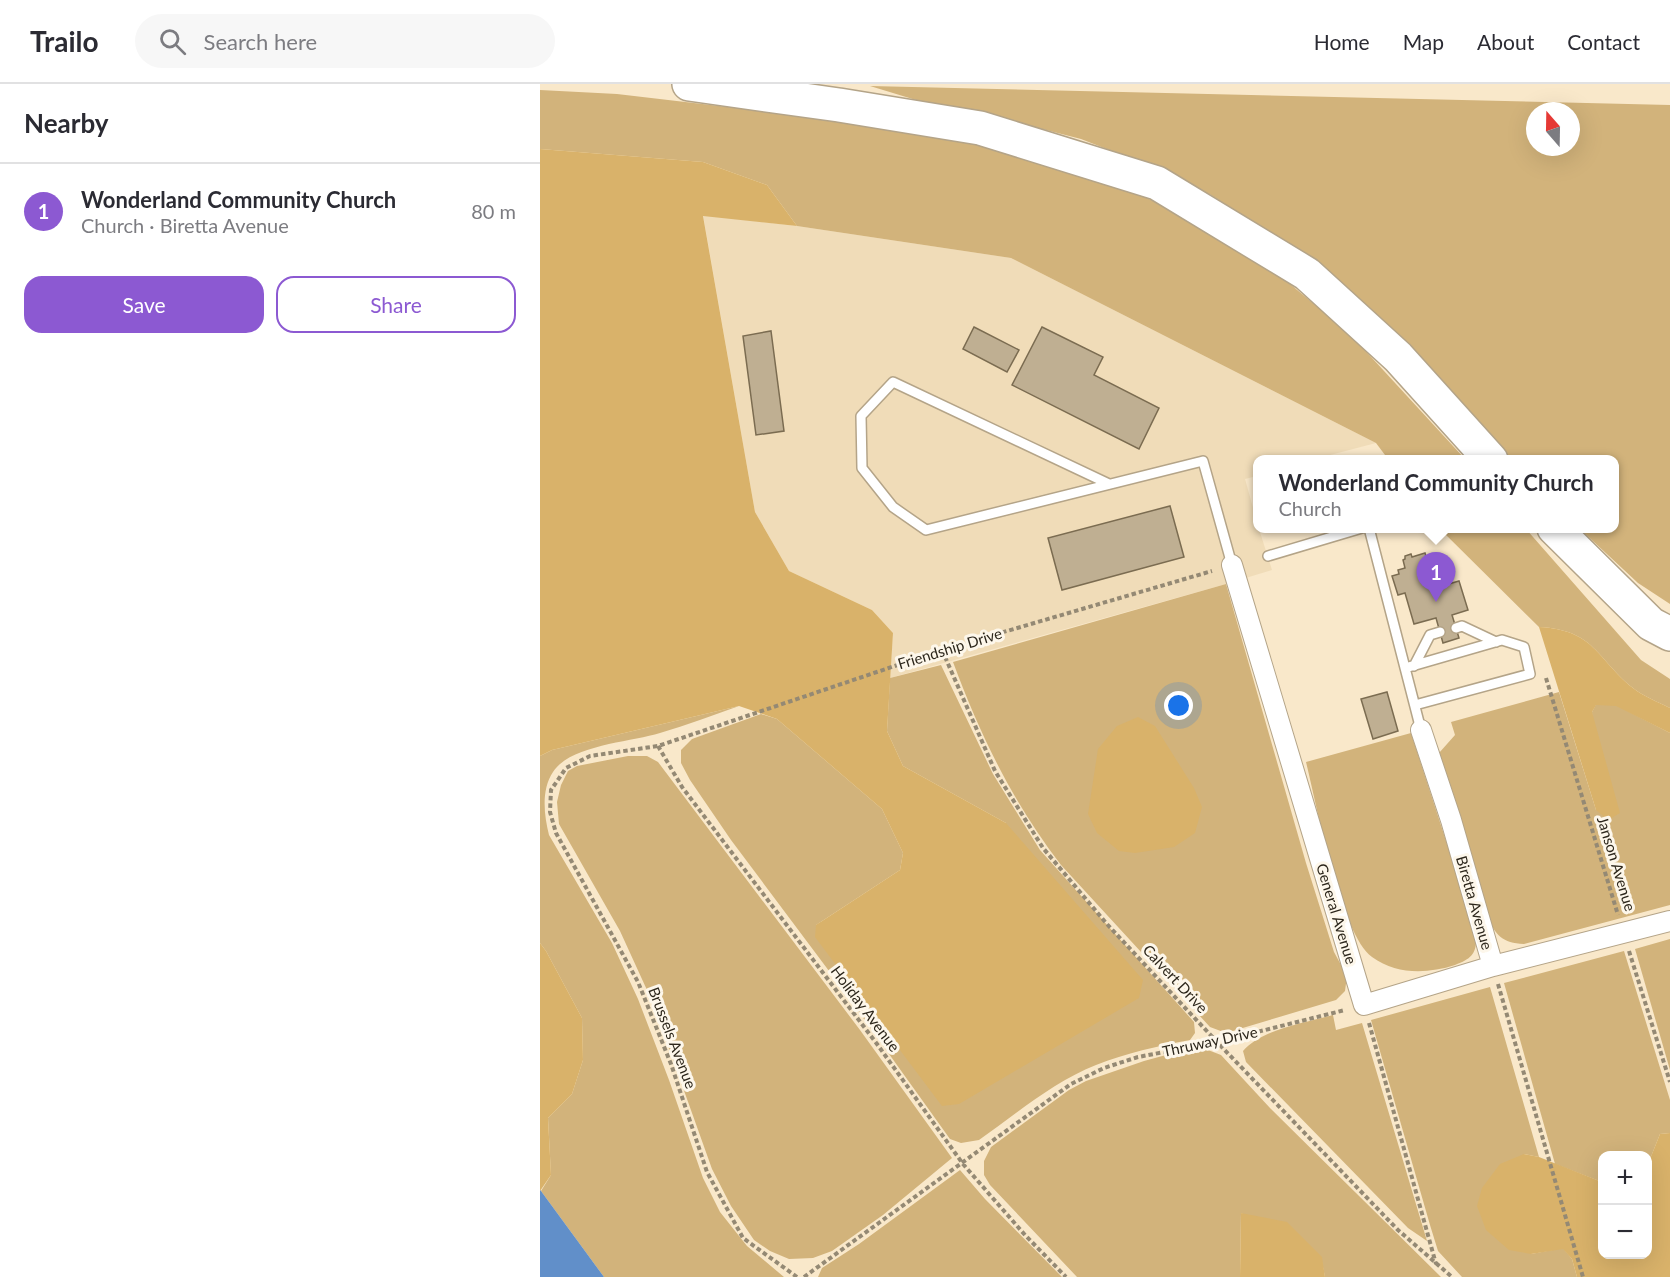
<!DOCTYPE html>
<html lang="en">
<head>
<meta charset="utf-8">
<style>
  :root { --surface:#fff; --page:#f7f7f7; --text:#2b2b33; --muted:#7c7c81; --line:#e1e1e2; --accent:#8c59d2 }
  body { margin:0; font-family:Lato,sans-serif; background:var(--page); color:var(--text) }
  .controls { position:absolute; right:18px; bottom:18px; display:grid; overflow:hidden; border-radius:12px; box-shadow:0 6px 24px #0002 }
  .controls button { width:54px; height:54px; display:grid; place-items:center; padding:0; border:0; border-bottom:2px solid var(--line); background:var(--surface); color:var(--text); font:30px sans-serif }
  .compass { position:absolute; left:986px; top:18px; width:54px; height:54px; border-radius:50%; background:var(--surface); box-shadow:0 6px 24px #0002; rotate:340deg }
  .you { position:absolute; left:639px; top:622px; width:21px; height:21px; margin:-15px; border:4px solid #fff; border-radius:50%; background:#1a73e8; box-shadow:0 0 0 9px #1a73e833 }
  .badge { display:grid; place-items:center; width:39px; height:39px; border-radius:50%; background:var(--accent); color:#fff; font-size:20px; font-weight:700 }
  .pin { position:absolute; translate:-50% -50px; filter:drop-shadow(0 2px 3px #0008) }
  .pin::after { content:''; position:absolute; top:32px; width:21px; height:18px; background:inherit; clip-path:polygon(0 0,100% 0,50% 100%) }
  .popup { position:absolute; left:713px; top:371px; width:366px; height:78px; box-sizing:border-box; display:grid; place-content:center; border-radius:12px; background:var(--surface); filter:drop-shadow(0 2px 4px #0005); font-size:20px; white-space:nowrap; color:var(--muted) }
  .popup b { font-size:22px; color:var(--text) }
  .popup::after { content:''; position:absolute; left:50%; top:100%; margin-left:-12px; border:12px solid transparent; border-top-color:var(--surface) }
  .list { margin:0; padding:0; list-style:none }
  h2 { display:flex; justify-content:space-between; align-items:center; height:78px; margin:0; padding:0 24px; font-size:26px }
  h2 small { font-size:20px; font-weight:400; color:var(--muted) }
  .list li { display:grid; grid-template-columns:39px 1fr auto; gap:18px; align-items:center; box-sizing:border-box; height:96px; padding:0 24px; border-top:2px solid var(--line) }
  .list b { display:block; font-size:22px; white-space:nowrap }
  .list p { margin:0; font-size:20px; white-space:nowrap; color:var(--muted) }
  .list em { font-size:20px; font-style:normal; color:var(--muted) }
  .actions { display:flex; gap:12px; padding:18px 24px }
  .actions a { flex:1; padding:14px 0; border:2px solid var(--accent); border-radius:18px; text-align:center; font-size:21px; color:var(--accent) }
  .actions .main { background:var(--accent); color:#fff }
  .icon { flex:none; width:33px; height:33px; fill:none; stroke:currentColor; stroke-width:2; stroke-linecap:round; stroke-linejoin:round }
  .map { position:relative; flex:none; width:1130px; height:1193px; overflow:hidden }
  header { display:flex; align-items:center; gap:36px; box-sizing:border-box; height:84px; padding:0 30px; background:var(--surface); border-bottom:2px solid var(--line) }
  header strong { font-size:28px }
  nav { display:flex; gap:33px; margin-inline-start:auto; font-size:21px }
  .search { width:420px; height:54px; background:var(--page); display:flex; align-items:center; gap:15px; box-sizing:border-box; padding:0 21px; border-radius:33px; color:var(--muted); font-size:22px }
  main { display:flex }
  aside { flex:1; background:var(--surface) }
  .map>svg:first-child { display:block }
  .built { fill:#f0dcb8 }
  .green { fill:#d2b37b; fill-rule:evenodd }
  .forest { fill:#d9b26a }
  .water { fill:#618fc9 }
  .building { fill:#bfaf92; stroke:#7b6c51; stroke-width:1.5 }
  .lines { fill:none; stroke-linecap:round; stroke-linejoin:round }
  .lane-casing { stroke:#b4a488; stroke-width:12 }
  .street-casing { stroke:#b4a488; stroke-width:22 }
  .highway-casing { stroke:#b4a488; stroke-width:36 }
  .path { stroke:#948974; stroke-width:4; stroke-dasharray:4.5 3; stroke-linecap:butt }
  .lane { stroke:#fff; stroke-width:9 }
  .street { stroke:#fff; stroke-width:20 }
  .highway { stroke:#fff; stroke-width:33 }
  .labels { text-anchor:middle; stroke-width:6; stroke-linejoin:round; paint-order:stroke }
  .street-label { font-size:15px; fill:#2c261b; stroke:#fdf7eb }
</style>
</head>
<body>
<header>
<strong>Trailo</strong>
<div class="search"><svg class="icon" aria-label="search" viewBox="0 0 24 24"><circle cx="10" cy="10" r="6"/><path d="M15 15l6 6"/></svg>Search here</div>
<nav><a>Home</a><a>Map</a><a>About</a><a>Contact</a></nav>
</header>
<main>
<aside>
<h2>Nearby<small></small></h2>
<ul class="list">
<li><span class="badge">1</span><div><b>Wonderland Community Church</b><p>Church · Biretta Avenue</p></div><em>80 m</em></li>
</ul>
<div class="actions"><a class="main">Save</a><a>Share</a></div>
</aside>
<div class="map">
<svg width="1130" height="1193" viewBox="0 0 1130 1193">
  <rect width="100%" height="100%" fill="#f9e8ca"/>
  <path class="built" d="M163,131l94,11 214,32 365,185 -61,16 -57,1 -1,16 -12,3 12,43 1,6 1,1 13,41 -46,14 -336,94 3,-45 -21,-23 -83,-39 -34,-59z"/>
  <path class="green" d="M330,2l800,19v499l-32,-21 -58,-54 34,-1v-68l-107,-1 -115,-125 -123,-102 -58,-37 -53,-26 -77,-30 -66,-17 -86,-18zM995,27h36v36h-36z
    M0,6l77,4 170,20 159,23 101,23 77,27 71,34 89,58 66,55 115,125h-77l-12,-16 -365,-185 -214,-32 -30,-41 -64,-23 -163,-13z
    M900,445h86l115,131 29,19v29c-12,-6 -27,-12 -37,-20 -37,-30 -38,-58 -94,-61z
    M686,500l80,279 28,89 13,24 -2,15 -9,9 -110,33 -16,-6 -149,-162c-49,-64 -80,-128 -108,-203z
    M401,581l52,109 47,76 154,172 1,11 -5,7c-32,6 -64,13 -94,25 -43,17 -80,49 -117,75l-18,3 -11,-4 -109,-152 -110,-147 -41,-60 -9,-17v-13l11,-11 69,-25 16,5 105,90 21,44 -3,17 -84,55 190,-102 -103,-57 -16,-35 3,-53z
    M1019,608l37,118 -4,-98 4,-8 20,1 54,28v172l-146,39c-22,-1 -28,-9 -37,-27l-48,-154v-10l16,-18 -4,-13z
    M199,622c-26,9 -52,19 -79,27 -29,9 -90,12 -107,39 -12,18 -9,43 -4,63l63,108 26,56 31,81 34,98 17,34 27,34 37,31h-180l-63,-86 10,-16 -3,-57 24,-24 11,-34 -1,-42 -36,-67 -6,-8v-187l12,-6z
    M871,649l64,197c3,20 0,28 -20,35 -28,9 -58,10 -83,-8 -31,-22 -56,-155 -66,-195z
    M88,672h19l11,6 202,268 92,128 -69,57 -51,36 -19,7 -24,1 -19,-8 -16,-11 -23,-34 -19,-37 -60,-168 -32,-70 -61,-107 -2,-22 4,-17 7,-14 9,-5z
    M1130,855v131l-35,-121z
    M1084,867l46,149v33l-10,1 -12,30v-8h-46v26l-47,-18 -51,-181z
    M950,903l49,170 -15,-3 7,100 32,-6 9,11 5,18h-115l-24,-26 -8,-26 -59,-205z
    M793,931l3,15 26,-7 65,218 -19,-13 -162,-166 -3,-11c19,-22 62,-28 90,-36z
    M648,965l20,1 13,5 49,53 171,169h-116l-4,-20 -80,-44 -1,64h-163l-87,-92 -6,-10v-14l7,-14 78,-57 17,-9 58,-20z
    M420,1086l25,29 77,78h-244l4,-9 37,-24z"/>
  <path class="forest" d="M0,65l163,13 64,23 30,41 -94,-10 52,296 34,59 83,39 21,23 -6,98 16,35 103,57 137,157 -4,18 -180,106 -17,2 -127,-169 1,-12 84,-55 3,-17 -21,-44 -105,-90 -38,-13 -187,44 -12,6z
    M999,543c56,3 57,31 94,61 10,8 25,14 37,20v25l-54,-27 -20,-1 -4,7 28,101 -12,7 -12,-10z
    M598,633l17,9 39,62 8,19 -7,26 -21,14 -39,6 -16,-2 -22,-18 -9,-19 10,-65 19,-23z
    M0,859l6,8 36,67 1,42 -11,34 -24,24 3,57 -11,16z
    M1130,1049v144h-93l-5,-18 -9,-10 -32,5 -22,-4 -23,-20 -9,-24 5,-18 18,-24 24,-10 15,3 63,25v72h46v-90l12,-30z
    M701,1129l46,9 35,35 3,20h-85z"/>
  <path class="water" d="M0,1106l1,1 63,86h-64z"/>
  <path class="building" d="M434,243l45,23 -12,22 -44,-23z
    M502,243l61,30 -9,18 65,33 -20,41 -127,-64z
    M231,247l13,100 -28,4 -13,-99z
    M630,422l14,51 -122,33 -14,-52z
    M885,469l10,35 24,-7 9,29 -16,5 7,23 -16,5 -7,-25 -22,6 -9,-31 -7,2 -6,-19 7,-2 -1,-4 7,-2 -2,-8 2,-1v-3l6,-2 1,3z
    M847,608l11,39 -25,8 -12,-40z"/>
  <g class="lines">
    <g class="lane-casing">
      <path id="lane" d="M569,400l-216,-102 -32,34 1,52 31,39 33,23 277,-69 29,104
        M829,444l52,202
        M728,472l94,-28
        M916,544l6,-2 34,16
        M874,582l16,-31 10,-3
        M865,584l97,-28 22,7 6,27 -115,31"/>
    </g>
    <g class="street-casing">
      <path id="street" d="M692,481l132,440 129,-39 177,-45
        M881,646l30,90 42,146"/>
    </g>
    <g class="highway-casing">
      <path id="highway" d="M149,0l150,21 141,23 177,55 150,91 91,83 93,103
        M1014,444l97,96 19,10"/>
    </g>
    <path class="path" d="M402,566l53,121 48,77 63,75 111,119 181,188 54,47
      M1006,594l72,237
      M118,662l24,41 195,257 86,120 62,71 41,42
      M1089,867l41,131
      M958,900l85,293
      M829,939l67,241
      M257,1193l-54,-39 -36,-66 -36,-108 -33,-82 -82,-149 -6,-21 1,-22 15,-22 24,-12 68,-10 284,-96 270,-79
      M264,1193l267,-193 33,-16 34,-11 79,-15 128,-32"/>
    <use href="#lane" class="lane"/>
    <use href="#street" class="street"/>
    <use href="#highway" class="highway"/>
  </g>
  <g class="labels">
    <g class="street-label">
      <text transform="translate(410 565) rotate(-17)" y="5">Friendship Drive</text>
      <text transform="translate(1076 780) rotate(73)" y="5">Janson Avenue</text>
      <text transform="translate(934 819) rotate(74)" y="5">Biretta Avenue</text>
      <text transform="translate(796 830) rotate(73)" y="5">General Avenue</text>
      <text transform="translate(635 895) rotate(47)" y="5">Calvert Drive</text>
      <text transform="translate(325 925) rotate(53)" y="5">Holiday Avenue</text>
      <text transform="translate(132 954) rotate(69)" y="5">Brussels Avenue</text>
      <text transform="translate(670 958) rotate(-12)" y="5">Thruway Drive</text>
    </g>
  </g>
</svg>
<div class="controls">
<button>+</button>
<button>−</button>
</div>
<svg class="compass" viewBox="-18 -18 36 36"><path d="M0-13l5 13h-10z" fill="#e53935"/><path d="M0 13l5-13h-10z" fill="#7c7c81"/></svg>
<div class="you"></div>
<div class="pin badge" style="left:896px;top:518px">1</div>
<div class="popup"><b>Wonderland Community Church</b>Church</div>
</div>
</main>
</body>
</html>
